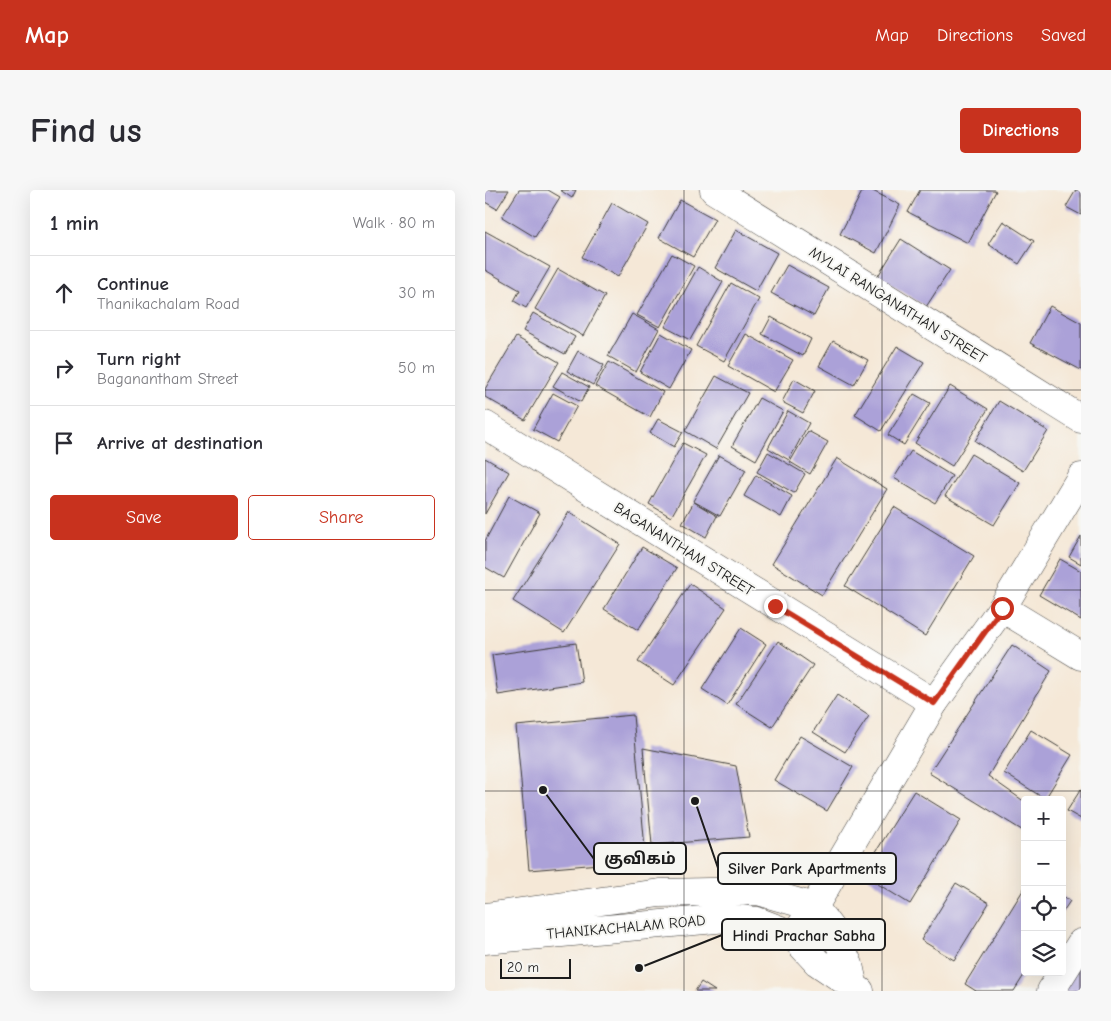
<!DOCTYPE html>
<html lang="en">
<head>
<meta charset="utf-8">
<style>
  :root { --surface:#fff; --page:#f7f7f7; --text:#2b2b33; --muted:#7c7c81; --line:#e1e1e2; --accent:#c8321e }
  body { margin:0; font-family:"Comic Neue","Noto Sans Tamil",sans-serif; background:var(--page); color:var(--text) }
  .controls { position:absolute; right:15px; bottom:15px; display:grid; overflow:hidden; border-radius:5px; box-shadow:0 5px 20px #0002 }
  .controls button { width:45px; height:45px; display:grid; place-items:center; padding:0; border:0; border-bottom:1px solid var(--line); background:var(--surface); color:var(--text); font:25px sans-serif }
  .scale { position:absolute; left:15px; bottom:12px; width:71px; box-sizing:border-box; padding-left:5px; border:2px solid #1c1c1c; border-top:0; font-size:14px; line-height:18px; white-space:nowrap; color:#1c1c1c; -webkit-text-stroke:4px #f6f6f2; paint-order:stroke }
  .stop { position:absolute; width:15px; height:15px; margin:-11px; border:4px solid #c8321e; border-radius:50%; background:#fff }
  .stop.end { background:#c8321e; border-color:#fff; box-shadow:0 1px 5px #0008 }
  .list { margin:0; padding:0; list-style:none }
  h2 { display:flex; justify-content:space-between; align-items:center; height:65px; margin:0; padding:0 20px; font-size:21px }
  h2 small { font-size:16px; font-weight:400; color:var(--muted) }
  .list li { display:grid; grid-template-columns:32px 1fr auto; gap:15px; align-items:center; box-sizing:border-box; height:75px; padding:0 20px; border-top:1px solid var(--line) }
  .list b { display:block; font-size:19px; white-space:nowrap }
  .list p { margin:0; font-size:16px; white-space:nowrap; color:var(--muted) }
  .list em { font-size:16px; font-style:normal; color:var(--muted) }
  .actions { display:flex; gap:10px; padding:15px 20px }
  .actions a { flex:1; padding:11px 0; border:1px solid var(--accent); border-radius:5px; text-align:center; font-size:18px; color:var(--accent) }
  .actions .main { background:var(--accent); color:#fff }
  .icon { flex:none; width:28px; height:28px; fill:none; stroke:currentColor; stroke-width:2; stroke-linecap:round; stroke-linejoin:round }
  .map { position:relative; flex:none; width:596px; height:801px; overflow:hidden; border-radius:5px }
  header { display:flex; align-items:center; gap:30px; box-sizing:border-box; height:70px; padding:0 25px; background:var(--accent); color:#fff }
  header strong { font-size:24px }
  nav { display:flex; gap:28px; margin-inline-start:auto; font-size:18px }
  .intro { display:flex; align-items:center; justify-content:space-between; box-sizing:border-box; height:120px; padding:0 30px }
  h1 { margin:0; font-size:35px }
  .button { padding:12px 22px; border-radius:5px; background:var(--accent); color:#fff; font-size:18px; font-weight:700 }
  main { display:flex; gap:30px; padding:0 30px }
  aside { flex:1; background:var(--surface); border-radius:5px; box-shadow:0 5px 20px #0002 }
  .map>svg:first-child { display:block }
  .building { fill:#aba1d8 }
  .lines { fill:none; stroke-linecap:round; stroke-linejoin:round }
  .street-casing { stroke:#3d3b38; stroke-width:29 }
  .secondary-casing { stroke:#3d3b38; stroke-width:29 }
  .street { stroke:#fff; stroke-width:28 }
  .secondary { stroke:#fff; stroke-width:28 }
  .route { stroke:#c8321e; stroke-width:6 }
  .grid { fill:none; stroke:#1c1c1c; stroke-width:1; stroke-opacity:0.55 }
  .labels { text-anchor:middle; stroke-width:4; stroke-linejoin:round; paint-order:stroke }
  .street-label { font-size:15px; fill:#1c1c1c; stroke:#f6f6f2 }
  .leader { fill:none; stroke:#1c1c1c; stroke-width:2 }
  .callout-dot { fill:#1c1c1c; stroke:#f6f6f2; stroke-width:2 }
  .callout { fill:#f6f6f2; stroke:#1c1c1c; stroke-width:2 }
  .callout-label { font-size:16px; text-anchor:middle; font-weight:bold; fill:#1c1c1c }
</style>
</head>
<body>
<header>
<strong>Map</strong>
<nav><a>Map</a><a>Directions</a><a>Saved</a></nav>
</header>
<div class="intro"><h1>Find us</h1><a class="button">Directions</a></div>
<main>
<aside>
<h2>1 min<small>Walk · 80 m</small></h2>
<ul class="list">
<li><svg class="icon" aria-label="ahead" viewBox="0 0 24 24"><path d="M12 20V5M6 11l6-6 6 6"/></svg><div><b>Continue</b><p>Thanikachalam Road</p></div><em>30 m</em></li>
<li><svg class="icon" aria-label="right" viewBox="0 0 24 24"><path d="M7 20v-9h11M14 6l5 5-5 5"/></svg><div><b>Turn right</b><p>Baganantham Street</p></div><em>50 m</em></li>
<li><svg class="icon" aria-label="arrive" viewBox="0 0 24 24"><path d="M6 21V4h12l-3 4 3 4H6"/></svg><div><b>Arrive at destination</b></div></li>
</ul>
<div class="actions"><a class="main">Save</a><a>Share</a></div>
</aside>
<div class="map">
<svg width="596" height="801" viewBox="0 0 596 801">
  <rect width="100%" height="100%" fill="#f6f6f2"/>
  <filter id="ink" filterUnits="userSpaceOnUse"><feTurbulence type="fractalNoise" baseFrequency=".02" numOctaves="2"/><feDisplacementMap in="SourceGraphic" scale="10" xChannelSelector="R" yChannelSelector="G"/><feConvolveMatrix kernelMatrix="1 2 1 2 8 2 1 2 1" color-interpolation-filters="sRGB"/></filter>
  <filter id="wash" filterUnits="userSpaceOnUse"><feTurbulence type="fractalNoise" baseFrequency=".0096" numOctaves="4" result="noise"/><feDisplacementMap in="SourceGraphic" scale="20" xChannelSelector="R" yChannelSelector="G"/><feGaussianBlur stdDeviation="1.12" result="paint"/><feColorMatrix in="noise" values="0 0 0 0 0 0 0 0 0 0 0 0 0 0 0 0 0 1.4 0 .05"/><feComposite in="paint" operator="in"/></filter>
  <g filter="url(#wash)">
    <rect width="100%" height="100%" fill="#f5e8d7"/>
    <g id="blocks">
      <path class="building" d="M0,0h24l-12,19 -12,-7z
        M34,0h29l12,7 -25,40 -33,-20z
        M75,0h16l-4,8z
        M378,0h8l29,15 -24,48 -36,-19z
        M435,0h74l2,1 -28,52 -60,-31z
        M591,0h5v25l-15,-8z
        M195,10l35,19 -22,38 -34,-19z
        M127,13l36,21 -30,53 -36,-20z
        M518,31l31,20 -15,23 -31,-20z
        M251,40l41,23 -21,38 -41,-23z
        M0,41l65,36 -24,41 -12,-7 6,-11 -35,-20z
        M416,49l49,31 -24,37 -48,-31z
        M187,64l22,12 -34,61 -23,-12z
        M302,75l42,23 -15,28 -43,-23z
        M213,77l25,15 -33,58 -25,-13z
        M73,79l47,27 -22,40 -48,-27z
        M246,93l28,16 -35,62 -28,-15z
        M565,116l31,17v47l-51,-27z
        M48,123l42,24 -10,17 -42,-23z
        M147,124l27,15 -23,43 -28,-16z
        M286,127l40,22 -8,17 -41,-22z
        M176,143l30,17 -22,39 -29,-17z
        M261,144l47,26 -19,32 -46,-26z
        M31,147l43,25 -34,58 -40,-23v-8z
        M348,151l35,19 -14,25 -35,-19z
        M412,156l27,16 -43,69 -26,-16z
        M93,161l26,14 -11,20 -26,-14z
        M124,172l54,30 -13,25 -55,-31z
        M77,182l27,15 -8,15 -28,-16z
        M231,186l32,17 -32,56 -31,-18z
        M309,189l21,12 -12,22 -21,-11z
        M465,196l38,23 -36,57 -37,-23z
        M68,203l24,13 -20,36 -24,-13z
        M429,204l16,9 -26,42 -16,-10z
        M274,208l24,13 -27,49 -24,-14z
        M514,211l49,30 -25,40 -48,-30z
        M303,221l21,12 -20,37 -21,-12z
        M173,229l25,13 -9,15 -24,-14z
        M323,241l20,11 -18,32 -20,-12z
        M198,253l23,12 -35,62 -22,-13z
        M426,261l41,25 -17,27 -41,-25z
        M283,262l37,22 -11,19 -37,-21z
        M486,264l49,29 -26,42 -49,-29z
        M234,265l27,15 -26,46 -27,-15z
        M0,268l24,14 -24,42z
        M352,268l50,31 -65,106 -50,-31z
        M271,285l36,21 -11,21 -37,-21z
        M24,306l31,17 -36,65 -19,-11v-26z
        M209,312l23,14 -11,21 -24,-14z
        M409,317l80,49 -49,80 -80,-50z
        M84,322l51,32 -56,89 -51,-32z
        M596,346v28l-12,-7z
        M157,357l35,21 -39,62 -34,-21z
        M575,369l21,12v49l-42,-25z
        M205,394l36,24 -52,77 -36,-23z
        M256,438l25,16 -39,61 -25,-16z
        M293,451l35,24 -41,62 -36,-23z
        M91,453l6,39 -84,13 -6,-40z
        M527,455l39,26 -63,105 37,26v30l-96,-59z
        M352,505l32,21 -24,36 -32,-20z
        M148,525l13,145 -117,10 -13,-144z
        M546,540l41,25 -27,44 -41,-26z
        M315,546l53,31 -26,44 -53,-31z
        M158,558l93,18 13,71 -97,8z
        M596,599v30l-14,-8z
        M429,601l47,29 -51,84 -48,-30z
        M471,693l33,20 -35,57 -33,-20z
        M540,697l1,85 -12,19h-38l-11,-7z
        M577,706l8,5 -8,12z
        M596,762v39h-24z
        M216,792l14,9h-20z"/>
    </g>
  </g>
  <g filter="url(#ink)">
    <use href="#blocks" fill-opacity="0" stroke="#3d3b38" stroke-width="1"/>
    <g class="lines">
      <g class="street-casing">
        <path id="street" d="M229,0l367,229
          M0,235l449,278
          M517,418l79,48
          M566,801l30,-48"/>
      </g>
      <g class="secondary-casing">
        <path id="secondary" d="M329,717l22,29 13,29 5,23
          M0,727l175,-24 98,-2 56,16
          M309,747l20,-30 120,-204 68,-95 79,-131
          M0,750l242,-22 30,3 21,8 16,8 23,25 43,29"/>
      </g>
      <use href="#street" class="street"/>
      <use href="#secondary" class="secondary"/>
    </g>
  </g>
  <g class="lines" filter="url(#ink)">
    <path class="route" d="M290,416l159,97 68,-95"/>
  </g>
  <path class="grid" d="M199,0v801M397,0v801M0,200h596M0,400h596M0,601h596"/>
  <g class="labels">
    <g class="street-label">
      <text transform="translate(413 115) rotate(32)" y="5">MYLAI RANGANATHAN STREET</text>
      <text transform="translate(199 359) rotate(32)" y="5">BAGANANTHAM STREET</text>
      <text transform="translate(141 737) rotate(-5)" y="5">THANIKACHALAM ROAD</text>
    </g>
  </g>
  <path class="leader" d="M58 600L109 669M210 611L233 678M154 778L237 745"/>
  <g class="callout-dot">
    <circle cx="58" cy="600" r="5"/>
    <circle cx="210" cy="611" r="5"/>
    <circle cx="154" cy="778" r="5"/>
  </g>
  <g class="callout">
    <rect x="109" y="653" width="92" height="31" rx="5"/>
    <rect x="233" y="663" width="178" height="31" rx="5"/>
    <rect x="237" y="729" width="163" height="31" rx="5"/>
  </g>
  <g class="callout-label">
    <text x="155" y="674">குவிகம்</text>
    <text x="322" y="684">Silver Park Apartments</text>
    <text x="319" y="751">Hindi Prachar Sabha</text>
  </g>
</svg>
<div class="controls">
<button>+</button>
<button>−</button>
<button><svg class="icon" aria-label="locate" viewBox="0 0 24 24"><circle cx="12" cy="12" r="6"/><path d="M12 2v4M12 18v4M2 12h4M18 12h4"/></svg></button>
<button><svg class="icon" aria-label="layers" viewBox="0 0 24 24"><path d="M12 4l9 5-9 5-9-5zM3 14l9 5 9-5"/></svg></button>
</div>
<div class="scale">20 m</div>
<div class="stop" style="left:517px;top:418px"></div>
<div class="stop end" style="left:290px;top:416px"></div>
</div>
</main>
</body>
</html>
